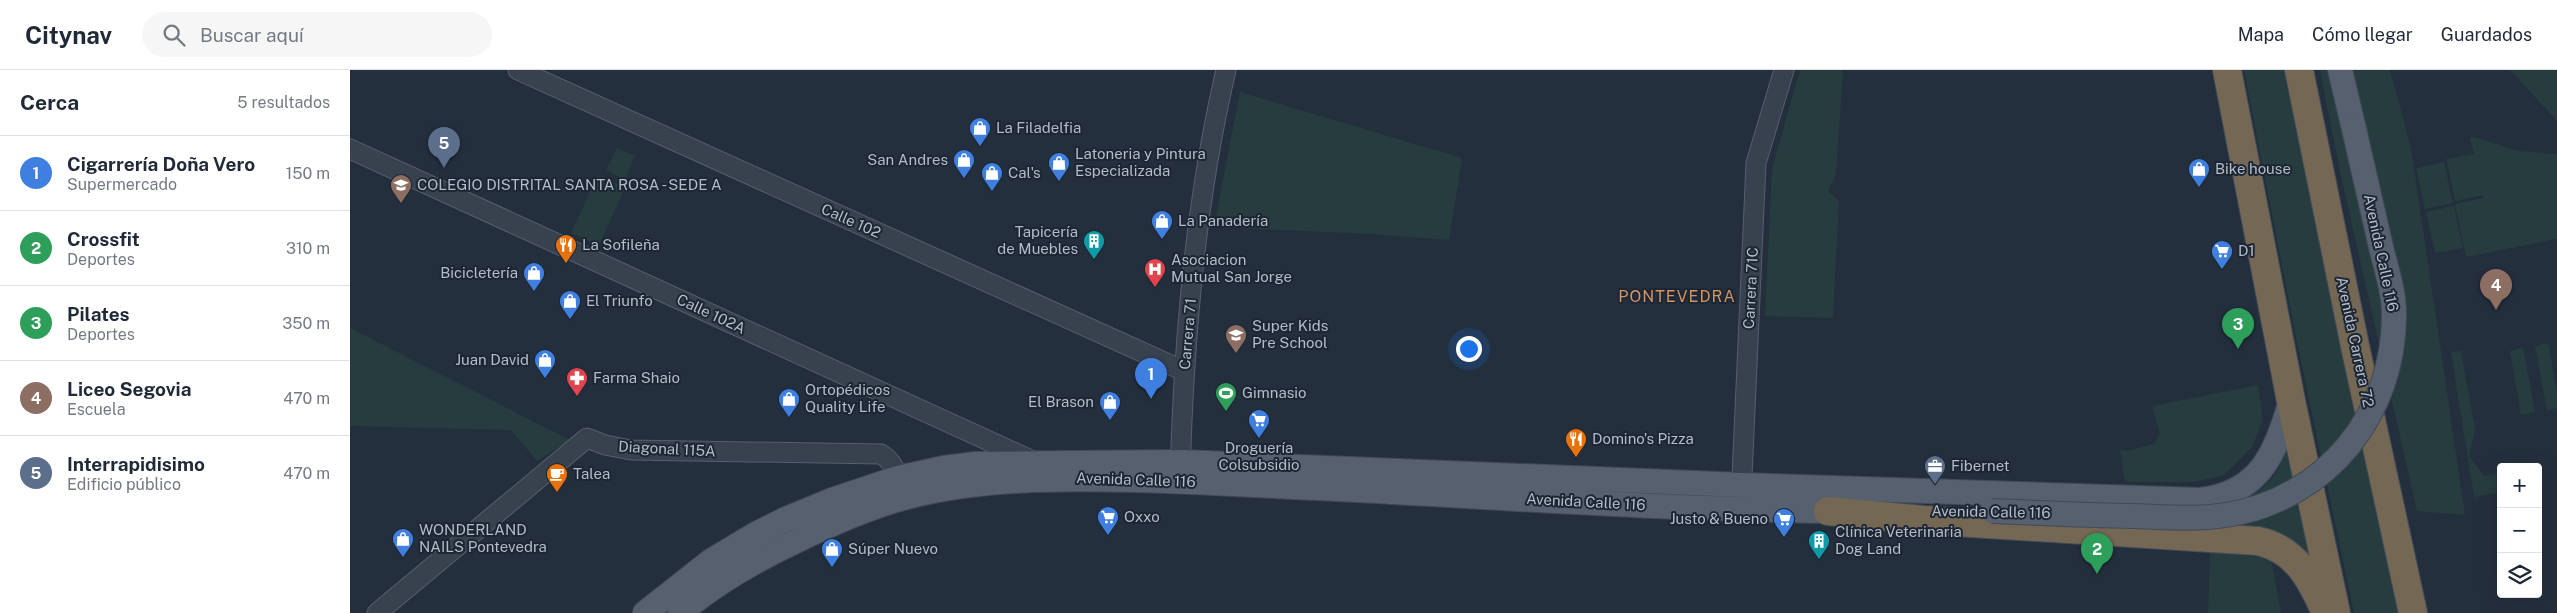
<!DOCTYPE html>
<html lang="es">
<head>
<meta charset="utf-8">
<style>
  :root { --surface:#fff; --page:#f6f6f7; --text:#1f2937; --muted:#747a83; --line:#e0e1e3; --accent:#0b8043 }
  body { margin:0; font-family:"Public Sans",sans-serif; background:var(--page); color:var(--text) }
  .controls { position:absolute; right:15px; bottom:15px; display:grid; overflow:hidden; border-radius:5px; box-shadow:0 5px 20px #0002 }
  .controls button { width:45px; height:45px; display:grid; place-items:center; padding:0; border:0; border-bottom:1px solid var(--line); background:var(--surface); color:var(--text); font:25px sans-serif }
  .you { position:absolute; left:1118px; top:278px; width:18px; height:18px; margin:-12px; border:4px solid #fff; border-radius:50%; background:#1a73e8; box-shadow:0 0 0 8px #1a73e833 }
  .badge { display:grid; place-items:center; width:32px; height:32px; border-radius:50%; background:var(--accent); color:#fff; font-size:16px; font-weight:700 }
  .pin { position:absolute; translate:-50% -41px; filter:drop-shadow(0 1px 2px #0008) }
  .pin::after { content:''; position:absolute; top:26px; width:18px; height:15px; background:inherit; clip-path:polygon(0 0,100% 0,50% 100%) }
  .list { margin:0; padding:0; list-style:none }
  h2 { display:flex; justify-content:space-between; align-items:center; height:65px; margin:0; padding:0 20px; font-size:21px }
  h2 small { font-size:16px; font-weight:400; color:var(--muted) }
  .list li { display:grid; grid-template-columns:32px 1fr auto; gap:15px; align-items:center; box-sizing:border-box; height:75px; padding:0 20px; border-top:1px solid var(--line) }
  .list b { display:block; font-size:19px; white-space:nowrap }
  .list p { margin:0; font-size:16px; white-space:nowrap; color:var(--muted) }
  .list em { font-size:16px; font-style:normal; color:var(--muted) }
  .icon { flex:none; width:28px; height:28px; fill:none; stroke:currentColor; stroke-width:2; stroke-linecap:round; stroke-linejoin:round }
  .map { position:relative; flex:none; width:2207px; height:543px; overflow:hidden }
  header { display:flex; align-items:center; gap:30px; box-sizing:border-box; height:70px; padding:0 25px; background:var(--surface); border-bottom:1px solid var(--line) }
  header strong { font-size:24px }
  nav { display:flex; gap:28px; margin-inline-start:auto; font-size:18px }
  .search { width:350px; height:45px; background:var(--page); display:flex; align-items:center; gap:12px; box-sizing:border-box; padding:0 18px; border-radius:28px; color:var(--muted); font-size:19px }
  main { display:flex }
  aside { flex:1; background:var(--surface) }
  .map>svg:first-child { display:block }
  .green { fill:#263c3f }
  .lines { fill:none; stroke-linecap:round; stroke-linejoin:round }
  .minor-casing { stroke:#565f6c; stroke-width:21 }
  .major-casing { stroke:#414a57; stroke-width:26 }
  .highway-casing { stroke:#434c59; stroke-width:30 }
  .minor { stroke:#38414e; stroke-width:19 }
  .major { stroke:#56606e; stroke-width:24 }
  .highway { stroke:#746855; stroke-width:28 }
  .major-bridge-casing { stroke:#414a57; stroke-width:26; stroke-linecap:butt }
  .major-bridge { stroke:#56606e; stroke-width:24 }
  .labels { text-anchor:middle; stroke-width:4; stroke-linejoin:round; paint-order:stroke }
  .poi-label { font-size:15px; fill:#b4bcc9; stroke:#1d2633; text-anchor:start }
  .street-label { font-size:15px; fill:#b4bcc9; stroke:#1d2633 }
  .neighbourhood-label { font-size:16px; letter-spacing:1px; fill:#d59563; stroke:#1d2633 }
</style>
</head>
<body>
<header>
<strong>Citynav</strong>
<div class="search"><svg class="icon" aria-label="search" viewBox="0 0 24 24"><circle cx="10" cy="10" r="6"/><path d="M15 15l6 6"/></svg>Buscar aquí</div>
<nav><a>Mapa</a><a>Cómo llegar</a><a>Guardados</a></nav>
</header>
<main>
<aside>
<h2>Cerca<small>5 resultados</small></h2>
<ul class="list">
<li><span class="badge" style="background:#3f7fe0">1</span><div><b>Cigarrería Doña Vero</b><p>Supermercado</p></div><em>150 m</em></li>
<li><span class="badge" style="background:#2e9e5b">2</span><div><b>Crossfit</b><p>Deportes</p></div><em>310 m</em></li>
<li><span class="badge" style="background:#2e9e5b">3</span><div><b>Pilates</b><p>Deportes</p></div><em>350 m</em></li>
<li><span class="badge" style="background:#8d6e63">4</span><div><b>Liceo Segovia</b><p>Escuela</p></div><em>470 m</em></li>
<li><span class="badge" style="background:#5c6f8a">5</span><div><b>Interrapidisimo</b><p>Edificio público</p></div><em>470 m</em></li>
</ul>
</aside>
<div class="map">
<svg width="2207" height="543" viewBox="0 0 2207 543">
  <rect width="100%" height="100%" fill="#242f3e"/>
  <path class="green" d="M1450,0h43l-7,104 -8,17 11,10 -6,117 -68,-2 7,-147z
    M1894,0h44l113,543h-47l-60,-286z
    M1970,0h10l14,70 4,-70h42l21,78 54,367 -48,-4 -77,-339z
    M2160,0h47v51z
    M890,22l222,66 -13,82 -79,-6 -156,-7z
    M2124,67l45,14 38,3v85l-91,18 -11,-53 28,-6v-3l-28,6 -9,-42 28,-5 -4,-16z
    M267,78l18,8 -10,24 -19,-10z
    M2094,92l9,41 -28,6 -9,-41z
    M248,105l27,13 -26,57 -28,-12z
    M2104,136l9,42 -28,5 -9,-41z
    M0,258l220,112 -33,21 -26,-31 -161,-4z
    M2198,273l9,47v18l-10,2 -12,-64z
    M2173,278l12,64 -14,3 -11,-64z
    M2111,281l14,79 -6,26 15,20 17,-3v19l-27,5 -23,-145z
    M1908,315l5,35 -11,27 -28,28 -29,7h-67l-4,-4 -4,-28 6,1 28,-7 6,-11 -8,-27z
    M1935,372l28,123 -152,-40c40,-11 95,-17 118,-57 4,-7 4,-18 6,-26z
    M1860,481l61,8 10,54h-73z"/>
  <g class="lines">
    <g class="minor-casing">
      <path id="minor" d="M168,0l666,301
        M0,79l685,313
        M830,405c4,-136 15,-272 46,-405
        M1391,429l15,-336 28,-93
        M27,543l210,-175 18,7 26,5 250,4c14,8 16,22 21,37"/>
    </g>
    <g class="major-casing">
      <path id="major" d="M1990,0l14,59
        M295,543l66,-52 45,-27 30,-15 46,-19 66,-22 46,-10 32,-4 205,-2 561,23 458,15c61,-7 75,-47 91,-99
        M330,543c34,-29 72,-51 112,-70 36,-18 72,-34 111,-45 76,-20 155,-20 233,-18 74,2 149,7 223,10 162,9 324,20 487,21"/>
    </g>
    <g class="highway-casing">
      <path id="highway" d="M1877,0l64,331 45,212
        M1949,0l56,276 58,267
        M1478,441l96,9 334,21c38,8 53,38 68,72"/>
    </g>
    <use href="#minor" class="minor"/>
    <use href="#major" class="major"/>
    <use href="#highway" class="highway"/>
    <g class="major-bridge-casing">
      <path id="major-bridge" d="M1642,441c47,2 93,4 140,5 31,1 63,4 94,-1 101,-16 169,-101 168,-202 0,-22 -8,-45 -13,-66 -9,-40 -18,-79 -27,-118"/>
    </g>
    <use href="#major-bridge" class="major-bridge"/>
  </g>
  <defs>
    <g id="shop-pin" transform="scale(1.125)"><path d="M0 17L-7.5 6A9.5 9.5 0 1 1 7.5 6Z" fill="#3f7fe0" stroke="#1d2633"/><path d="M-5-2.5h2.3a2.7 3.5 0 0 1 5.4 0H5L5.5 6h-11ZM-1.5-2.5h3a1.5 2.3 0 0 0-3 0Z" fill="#fff"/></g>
    <g id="school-pin" transform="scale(1.125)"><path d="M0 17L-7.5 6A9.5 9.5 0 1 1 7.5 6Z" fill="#8d6e63" stroke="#1d2633"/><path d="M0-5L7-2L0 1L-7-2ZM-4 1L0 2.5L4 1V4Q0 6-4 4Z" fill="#fff"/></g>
    <g id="building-pin" transform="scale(1.125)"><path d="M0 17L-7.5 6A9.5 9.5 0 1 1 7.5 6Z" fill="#0f9aa8" stroke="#1d2633"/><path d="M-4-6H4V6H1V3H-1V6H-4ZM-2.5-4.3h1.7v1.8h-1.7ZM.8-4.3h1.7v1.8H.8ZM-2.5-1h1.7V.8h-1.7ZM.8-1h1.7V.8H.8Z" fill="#fff"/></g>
    <g id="restaurant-pin" transform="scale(1.125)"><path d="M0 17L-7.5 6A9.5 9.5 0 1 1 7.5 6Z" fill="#e8710a" stroke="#1d2633"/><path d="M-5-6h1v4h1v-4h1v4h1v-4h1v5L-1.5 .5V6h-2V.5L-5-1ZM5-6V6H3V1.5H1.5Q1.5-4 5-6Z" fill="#fff"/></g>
    <g id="supermarket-pin" transform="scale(1.125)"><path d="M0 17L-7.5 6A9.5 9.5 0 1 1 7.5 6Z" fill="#3f7fe0" stroke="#1d2633"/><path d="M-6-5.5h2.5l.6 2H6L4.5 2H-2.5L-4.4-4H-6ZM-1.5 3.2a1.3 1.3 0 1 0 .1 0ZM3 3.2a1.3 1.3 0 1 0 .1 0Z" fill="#fff"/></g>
    <g id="hospital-pin" transform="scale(1.125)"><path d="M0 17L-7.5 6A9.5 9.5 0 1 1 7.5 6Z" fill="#e0444e" stroke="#1d2633"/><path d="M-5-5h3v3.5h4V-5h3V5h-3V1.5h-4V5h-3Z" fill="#fff"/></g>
    <g id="pharmacy-pin" transform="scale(1.125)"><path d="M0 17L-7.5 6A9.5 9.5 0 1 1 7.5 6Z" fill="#e0444e" stroke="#1d2633"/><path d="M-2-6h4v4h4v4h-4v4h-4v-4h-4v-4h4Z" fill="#fff"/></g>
    <g id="stadium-pin" transform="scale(1.125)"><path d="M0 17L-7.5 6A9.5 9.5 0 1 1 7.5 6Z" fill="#2e9e5b" stroke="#1d2633"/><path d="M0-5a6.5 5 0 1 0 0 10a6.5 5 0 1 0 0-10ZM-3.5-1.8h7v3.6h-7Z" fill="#fff"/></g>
    <g id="office-pin" transform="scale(1.125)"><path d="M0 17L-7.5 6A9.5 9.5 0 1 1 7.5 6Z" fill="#5c6f8a" stroke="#1d2633"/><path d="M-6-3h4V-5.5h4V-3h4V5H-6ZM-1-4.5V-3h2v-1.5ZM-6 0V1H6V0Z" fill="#fff"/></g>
    <g id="cafe-pin" transform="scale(1.125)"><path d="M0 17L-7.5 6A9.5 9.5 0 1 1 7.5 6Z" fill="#e8710a" stroke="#1d2633"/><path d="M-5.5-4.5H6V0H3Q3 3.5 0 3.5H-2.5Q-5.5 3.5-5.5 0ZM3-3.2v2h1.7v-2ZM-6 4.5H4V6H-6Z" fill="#fff"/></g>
  </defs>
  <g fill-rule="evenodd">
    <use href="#shop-pin" x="630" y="58"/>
    <use href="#shop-pin" x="614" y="90"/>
    <use href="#shop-pin" x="709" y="93"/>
    <use href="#shop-pin" x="1849" y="99"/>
    <use href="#shop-pin" x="642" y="103"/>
    <use href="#school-pin" x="51" y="115"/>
    <use href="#shop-pin" x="812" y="151"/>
    <use href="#building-pin" x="744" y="171"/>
    <use href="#restaurant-pin" x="216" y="175"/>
    <use href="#supermarket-pin" x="1872" y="181"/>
    <use href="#hospital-pin" x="805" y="199"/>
    <use href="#shop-pin" x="184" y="203"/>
    <use href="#shop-pin" x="220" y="231"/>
    <use href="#school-pin" x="886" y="265"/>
    <use href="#shop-pin" x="195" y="290"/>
    <use href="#pharmacy-pin" x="227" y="308"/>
    <use href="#stadium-pin" x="876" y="323"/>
    <use href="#shop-pin" x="439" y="329"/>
    <use href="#shop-pin" x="760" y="332"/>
    <use href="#supermarket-pin" x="909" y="350"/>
    <use href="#restaurant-pin" x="1226" y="369"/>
    <use href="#office-pin" x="1585" y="396"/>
    <use href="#cafe-pin" x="207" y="404"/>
    <use href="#supermarket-pin" x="758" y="447"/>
    <use href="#supermarket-pin" x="1434" y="449"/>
    <use href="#shop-pin" x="53" y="469"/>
    <use href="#building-pin" x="1469" y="471"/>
    <use href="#shop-pin" x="482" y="479"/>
  </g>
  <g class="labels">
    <g class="poi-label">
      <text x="646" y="63">La Filadelfia</text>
      <text x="725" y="89">Latoneria y Pintura<tspan x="725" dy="17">Especializada</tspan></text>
      <text x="598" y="95" text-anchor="end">San Andres</text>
      <text x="1865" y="104">Bike house</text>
      <text x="658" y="108">Cal's</text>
      <text x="67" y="120">COLEGIO DISTRITAL SANTA ROSA - SEDE A</text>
      <text x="828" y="156">La Panadería</text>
      <text x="728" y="167" text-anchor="end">Tapicería<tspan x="728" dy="17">de Muebles</tspan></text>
      <text x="232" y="180">La Sofileña</text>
      <text x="1888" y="186">D1</text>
      <text x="821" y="195">Asociacion<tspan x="821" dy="17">Mutual San Jorge</tspan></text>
      <text x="168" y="208" text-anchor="end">Bicicletería</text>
      <text x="236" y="236">El Triunfo</text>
      <text x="902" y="261">Super Kids<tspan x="902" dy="17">Pre School</tspan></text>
      <text x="179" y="295" text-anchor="end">Juan David</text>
      <text x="243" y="313">Farma Shaio</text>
      <text x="455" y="325">Ortopédicos<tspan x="455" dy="17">Quality Life</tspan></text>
      <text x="892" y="328">Gimnasio</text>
      <text x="744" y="337" text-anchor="end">El Brason</text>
      <text x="1242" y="374">Domino's Pizza</text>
      <text x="909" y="383" text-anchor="middle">Droguería<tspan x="909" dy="17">Colsubsidio</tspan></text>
      <text x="1601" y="401">Fibernet</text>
      <text x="223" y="409">Talea</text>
      <text x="774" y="452">Oxxo</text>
      <text x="1418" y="454" text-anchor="end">Justo &amp; Bueno</text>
      <text x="69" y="465">WONDERLAND<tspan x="69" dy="17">NAILS Pontevedra</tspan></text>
      <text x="1485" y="467">Clínica Veterinaria<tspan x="1485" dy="17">Dog Land</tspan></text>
      <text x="498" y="484">Súper Nuevo</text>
    </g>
    <g class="street-label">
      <text transform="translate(501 151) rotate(24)" y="5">Calle 102</text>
      <text transform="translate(2031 183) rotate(78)" y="5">Avenida Calle 116</text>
      <text transform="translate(1401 218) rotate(-87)" y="5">Carrera 71C</text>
      <text transform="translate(361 244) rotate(25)" y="5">Calle 102A</text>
      <text transform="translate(838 264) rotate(-85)" y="5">Carrera 71</text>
      <text transform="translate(2005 272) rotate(78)" y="5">Avenida Carrera 72</text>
      <text transform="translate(317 379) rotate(3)" y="5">Diagonal 115A</text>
      <text transform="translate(786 410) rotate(2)" y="5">Avenida Calle 116</text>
      <text transform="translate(1236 432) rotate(3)" y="5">Avenida Calle 116</text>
      <text transform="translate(1641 442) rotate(1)" y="5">Avenida Calle 116</text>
    </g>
    <g class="neighbourhood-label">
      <text x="1327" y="232">PONTEVEDRA</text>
    </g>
  </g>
</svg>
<div class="controls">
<button>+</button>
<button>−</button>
<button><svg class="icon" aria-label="layers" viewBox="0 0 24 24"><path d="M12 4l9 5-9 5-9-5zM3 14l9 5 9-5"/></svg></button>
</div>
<div class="you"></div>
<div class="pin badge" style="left:801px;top:329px;background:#3f7fe0">1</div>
<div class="pin badge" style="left:1747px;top:504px;background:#2e9e5b">2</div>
<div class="pin badge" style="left:1888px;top:279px;background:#2e9e5b">3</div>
<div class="pin badge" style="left:2146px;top:240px;background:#8d6e63">4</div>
<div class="pin badge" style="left:94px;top:98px;background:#5c6f8a">5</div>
</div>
</main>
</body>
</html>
